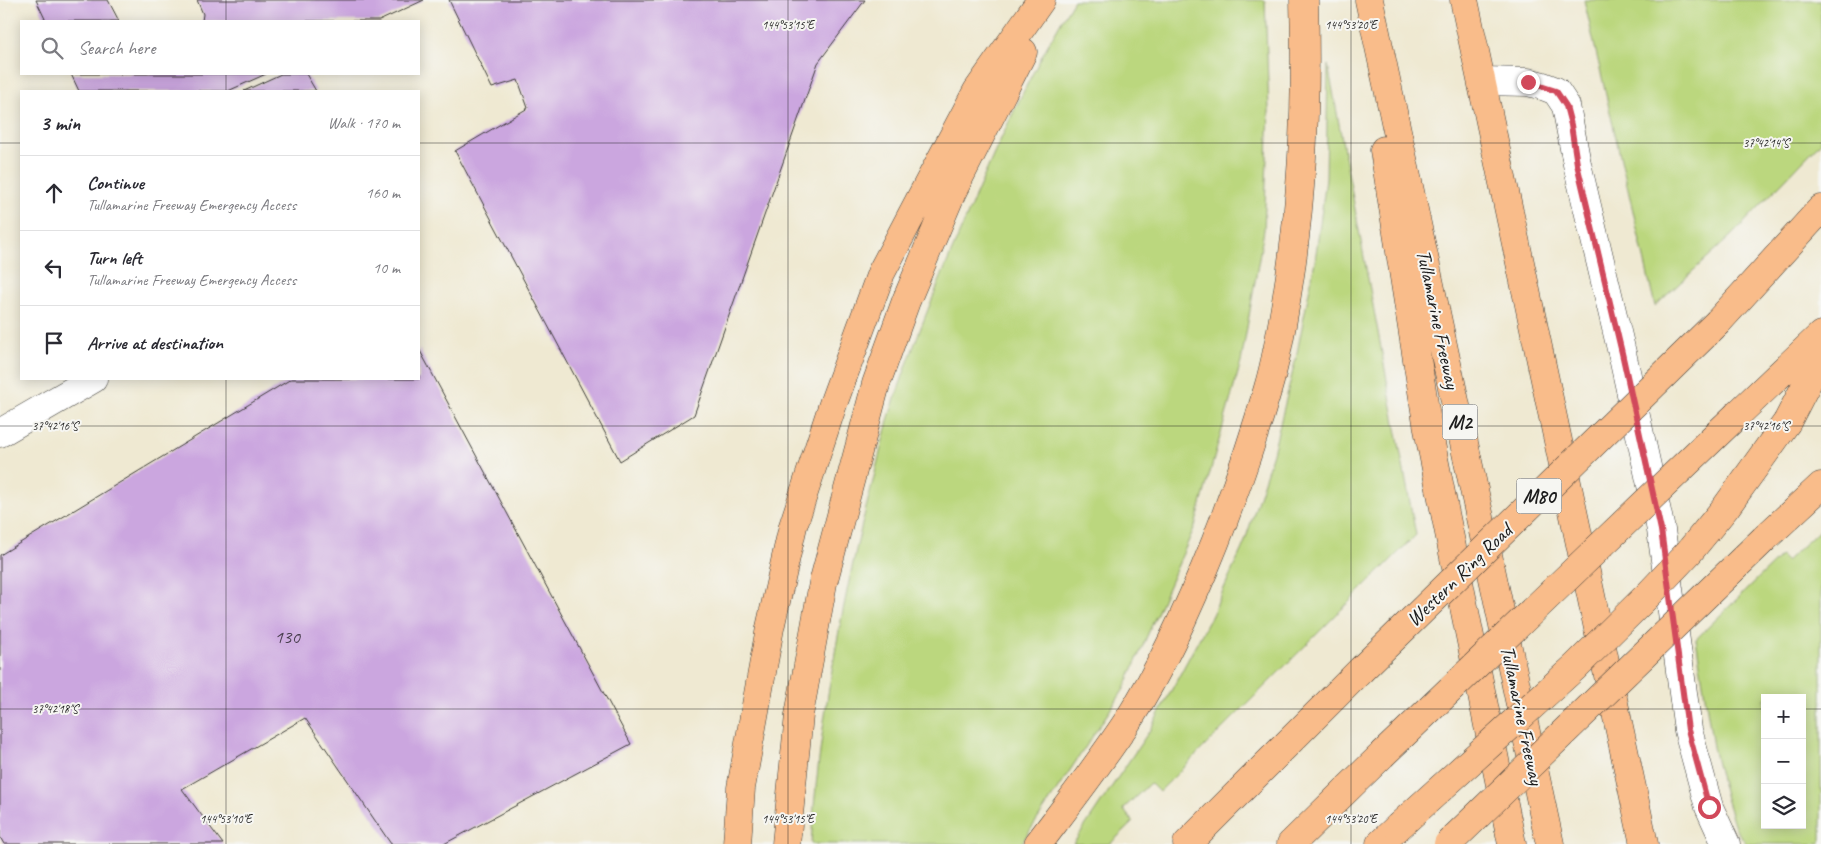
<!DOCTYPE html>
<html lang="en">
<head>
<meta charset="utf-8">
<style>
  :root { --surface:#fff; --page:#f7f7f7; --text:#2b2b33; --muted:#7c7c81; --line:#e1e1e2 }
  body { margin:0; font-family:Caveat,sans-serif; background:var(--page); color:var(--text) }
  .controls { position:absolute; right:15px; bottom:15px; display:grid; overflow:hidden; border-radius:0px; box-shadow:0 2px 12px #0003 }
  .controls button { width:45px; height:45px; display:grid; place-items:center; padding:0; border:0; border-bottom:1px solid var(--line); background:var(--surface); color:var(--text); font:25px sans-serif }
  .stop { position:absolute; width:15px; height:15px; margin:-11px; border:4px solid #d1495b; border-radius:50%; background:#fff }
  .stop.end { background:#d1495b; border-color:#fff; box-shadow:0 1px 5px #0008 }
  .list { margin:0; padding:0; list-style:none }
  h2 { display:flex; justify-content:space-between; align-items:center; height:65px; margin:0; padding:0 20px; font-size:21px }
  h2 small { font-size:16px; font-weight:400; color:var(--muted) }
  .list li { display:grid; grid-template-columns:32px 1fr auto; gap:15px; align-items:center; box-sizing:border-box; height:75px; padding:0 20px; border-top:1px solid var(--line) }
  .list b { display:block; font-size:19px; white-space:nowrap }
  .list p { margin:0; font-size:16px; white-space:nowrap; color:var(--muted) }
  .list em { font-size:16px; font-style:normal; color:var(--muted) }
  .icon { flex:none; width:28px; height:28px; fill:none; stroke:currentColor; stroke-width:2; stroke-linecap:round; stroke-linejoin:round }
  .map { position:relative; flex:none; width:1821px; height:844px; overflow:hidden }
  .search { position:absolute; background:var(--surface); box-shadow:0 2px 12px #0003; left:20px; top:20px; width:400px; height:55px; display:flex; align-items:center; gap:12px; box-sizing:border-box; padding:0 18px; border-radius:0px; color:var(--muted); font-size:19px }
  .panel { position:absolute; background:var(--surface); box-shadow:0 2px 12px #0003; left:20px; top:90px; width:400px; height:290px; border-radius:0px }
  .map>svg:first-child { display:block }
  .green { fill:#bbd77e; stroke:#6c7a4d; fill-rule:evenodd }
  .building { fill:#cba6df }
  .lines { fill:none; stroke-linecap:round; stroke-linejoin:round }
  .minor-casing { stroke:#3c3b37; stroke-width:29 }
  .highway-casing { stroke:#3c3b37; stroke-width:29 }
  .minor { stroke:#fff; stroke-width:28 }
  .highway { stroke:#f9bc8a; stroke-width:28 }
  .highway-bridge-casing { stroke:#3c3b37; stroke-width:29; stroke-linecap:butt }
  .highway-bridge { stroke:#f9bc8a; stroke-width:28 }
  .route { stroke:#d1495b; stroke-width:6 }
  .ticks { fill:none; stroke:#1c1c1c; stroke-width:1; stroke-opacity:0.45 }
  .labels { text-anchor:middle; stroke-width:4; stroke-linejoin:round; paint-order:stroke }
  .number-label { font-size:19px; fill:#483e4d }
  .shield { fill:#f6f6f2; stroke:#5d5d5c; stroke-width:1 }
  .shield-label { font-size:20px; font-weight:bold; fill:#1c1c1c }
  .street-label { font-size:21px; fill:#1c1c1c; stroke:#f6f6f2 }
  .ticks-label { font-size:12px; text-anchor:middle; fill:#1c1c1c; stroke:#f6f6f2; stroke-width:4; stroke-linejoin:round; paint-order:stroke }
</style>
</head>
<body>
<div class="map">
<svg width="1821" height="844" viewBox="0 0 1821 844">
  <rect width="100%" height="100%" fill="#f6f6f2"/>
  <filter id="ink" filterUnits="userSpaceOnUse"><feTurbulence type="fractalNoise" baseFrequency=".02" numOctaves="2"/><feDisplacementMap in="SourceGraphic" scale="10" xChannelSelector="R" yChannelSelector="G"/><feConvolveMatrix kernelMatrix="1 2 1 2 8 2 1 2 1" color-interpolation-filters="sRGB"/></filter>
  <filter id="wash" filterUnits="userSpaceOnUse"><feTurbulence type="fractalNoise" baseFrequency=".0096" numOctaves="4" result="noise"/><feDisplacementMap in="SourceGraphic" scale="20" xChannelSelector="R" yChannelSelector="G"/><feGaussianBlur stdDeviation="1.12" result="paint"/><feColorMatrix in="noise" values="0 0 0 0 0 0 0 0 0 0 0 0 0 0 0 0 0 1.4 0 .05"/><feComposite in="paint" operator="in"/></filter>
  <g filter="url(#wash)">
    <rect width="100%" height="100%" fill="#efe9d2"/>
    <path class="green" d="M1074,0h191l4,111 -5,119 -23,132 -46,164 -71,163 -103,155h-210c8,-115 28,-228 56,-340 8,-29 14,-58 22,-87 23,-72 53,-143 83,-213 30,-70 62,-139 102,-204z
      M1584,0h237v142l-88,92 -78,72z
      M1328,65l88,470 -257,257 -9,-9 -27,26 10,13 -23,22h-37l77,-114 62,-115 32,-71 29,-91 23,-95 19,-97 11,-82z
      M1821,529v315h-74l-11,-14 -12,-38 -11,-45 -17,-108 85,-83 5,5zM1765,698h37v127h-37z"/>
    <g id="blocks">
      <path class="building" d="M36,0h72l11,21h-73z
        M197,0h227l-45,21h-177l1,-7z
        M449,0h416l-47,63 -124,352 -74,46 -165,-310 73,-43 -10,-28 -26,8z
        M71,74h195l-38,17h-149z
        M281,74h25l10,17h-72z
        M419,349l212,395 -187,100h-53l-86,-126 -123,71 41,55h-219l-4,-7v-282l291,-176h128z"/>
    </g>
  </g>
  <g filter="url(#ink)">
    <use href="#blocks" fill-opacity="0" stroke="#3c3b37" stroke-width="1"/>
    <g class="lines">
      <g class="minor-casing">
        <path id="minor" d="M1482,81l46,1 15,4 13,5 10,15 11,58 45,189 39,177 27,200 21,77 17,37
          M0,433l93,-54"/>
      </g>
      <g class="highway-casing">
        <path id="highway" d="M1369,0l181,844
          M1464,0l180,844
          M1384,150l44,279 84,415
          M1718,322l103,-113
          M1737,415l84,-80
          M1787,422l34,-66
          M1764,539l57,-53
          M737,844l4,-56 29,-160 23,-102 40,-122 48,-131 96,-182 64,-91
          M786,844l13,-129 24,-132 53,-199 30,-83 46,-109 71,-140
          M1038,844c31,-41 63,-82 91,-125 35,-55 62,-116 86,-176 20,-51 38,-102 53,-155 9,-30 14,-62 19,-93 16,-98 20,-197 17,-295
          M1187,844l174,-174
          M1291,844l91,-89
          M1380,844l18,-17"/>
      </g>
      <use href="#minor" class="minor"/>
      <use href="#highway" class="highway"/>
      <g class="highway-bridge-casing">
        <path id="highway-bridge" d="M1361,670l357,-348
          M1382,755l355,-340
          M1398,827l177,-160 76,-75 38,-40 37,-45 61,-85
          M1448,844l316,-305"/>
      </g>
      <use href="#highway-bridge" class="highway-bridge"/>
    </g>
  </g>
  <g class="lines" filter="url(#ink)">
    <path class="route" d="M1528,82l28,9 10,15 5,19 6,39 45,189 39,177 27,200 21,77"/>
  </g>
  <path class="ticks" d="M226,0v21M788,0v844M1351,0v844M226,74v17M0,143h21M419,143h1402M226,379v465M0,426h1821M0,709h1765M1802,709h19"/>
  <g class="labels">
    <g class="number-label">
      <text x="287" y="643">130</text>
    </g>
    <g class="shield">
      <rect x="1442.5" y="404.5" width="35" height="35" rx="4"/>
      <rect x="1516.5" y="478.5" width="45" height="35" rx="4"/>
    </g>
    <g class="shield-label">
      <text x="1460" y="429">M2</text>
      <text x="1539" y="503">M80</text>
    </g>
    <g class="street-label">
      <text transform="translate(1438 319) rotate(78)" y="7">Tullamarine Freeway</text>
      <text transform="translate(1459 575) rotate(-44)" y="7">Western Ring Road</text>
      <text transform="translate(1522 715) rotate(78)" y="7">Tullamarine Freeway</text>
    </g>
  </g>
  <g class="ticks-label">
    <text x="788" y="29">144°53'15"E</text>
    <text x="1351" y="29">144°53'20"E</text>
    <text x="1766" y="147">37°42'14"S</text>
    <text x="55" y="430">37°42'16"S</text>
    <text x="1766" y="430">37°42'16"S</text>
    <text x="55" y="713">37°42'18"S</text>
    <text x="226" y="823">144°53'10"E</text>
    <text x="788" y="823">144°53'15"E</text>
    <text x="1351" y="823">144°53'20"E</text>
  </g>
</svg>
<div class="controls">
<button>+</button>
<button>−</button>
<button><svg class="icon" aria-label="layers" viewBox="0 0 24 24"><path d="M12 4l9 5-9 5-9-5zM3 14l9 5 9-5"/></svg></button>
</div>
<div class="stop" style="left:1709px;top:807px"></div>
<div class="stop end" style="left:1528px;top:82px"></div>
<div class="search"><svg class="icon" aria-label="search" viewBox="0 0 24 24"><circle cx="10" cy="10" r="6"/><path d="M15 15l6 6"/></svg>Search here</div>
<section class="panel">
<h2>3 min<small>Walk · 170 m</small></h2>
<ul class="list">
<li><svg class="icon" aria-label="ahead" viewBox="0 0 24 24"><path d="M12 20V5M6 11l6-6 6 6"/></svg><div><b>Continue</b><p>Tullamarine Freeway Emergency Access</p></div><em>160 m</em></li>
<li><svg class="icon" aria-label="left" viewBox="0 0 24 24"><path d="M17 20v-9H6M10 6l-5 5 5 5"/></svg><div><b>Turn left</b><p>Tullamarine Freeway Emergency Access</p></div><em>10 m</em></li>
<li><svg class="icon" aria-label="arrive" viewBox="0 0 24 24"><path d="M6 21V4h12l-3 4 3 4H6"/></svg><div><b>Arrive at destination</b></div></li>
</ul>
</section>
</div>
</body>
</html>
